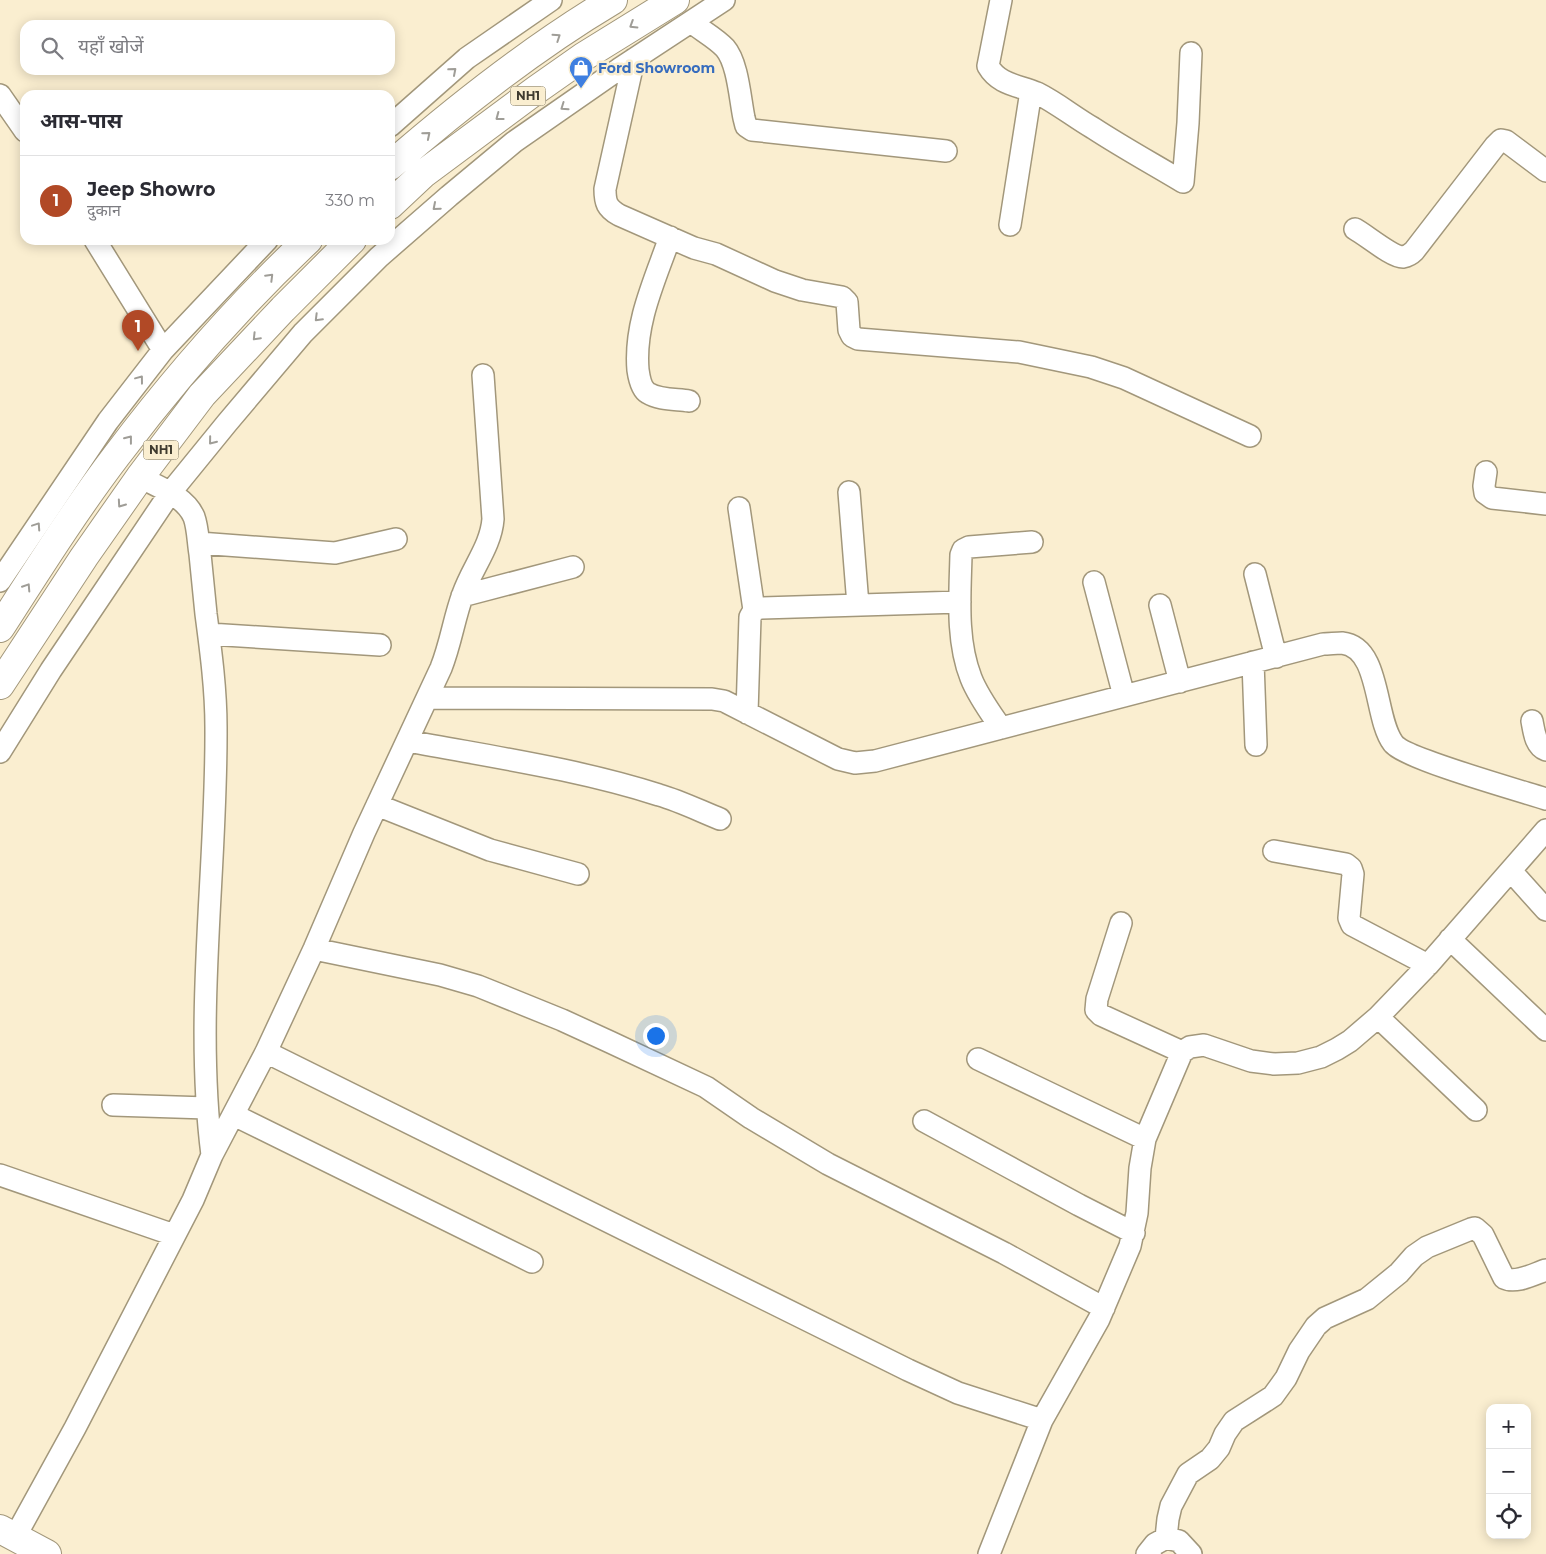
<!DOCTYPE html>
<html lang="hi">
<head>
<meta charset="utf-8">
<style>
  :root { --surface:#fff; --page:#f2f2f3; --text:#2b2b33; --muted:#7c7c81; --line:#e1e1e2; --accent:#b14926 }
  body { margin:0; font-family:Montserrat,"Noto Sans Devanagari",sans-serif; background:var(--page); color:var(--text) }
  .controls { position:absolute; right:15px; bottom:15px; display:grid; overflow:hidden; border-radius:10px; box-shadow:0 2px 12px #0003 }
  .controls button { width:45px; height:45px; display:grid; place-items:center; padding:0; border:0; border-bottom:1px solid var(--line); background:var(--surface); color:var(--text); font:25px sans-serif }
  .you { position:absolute; left:655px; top:1035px; width:18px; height:18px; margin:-12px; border:4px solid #fff; border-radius:50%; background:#1a73e8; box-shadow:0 0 0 8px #1a73e833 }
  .badge { display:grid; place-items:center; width:32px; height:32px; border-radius:50%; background:var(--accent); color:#fff; font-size:16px; font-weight:700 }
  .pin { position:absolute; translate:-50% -41px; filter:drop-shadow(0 1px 2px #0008) }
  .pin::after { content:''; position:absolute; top:26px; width:18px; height:15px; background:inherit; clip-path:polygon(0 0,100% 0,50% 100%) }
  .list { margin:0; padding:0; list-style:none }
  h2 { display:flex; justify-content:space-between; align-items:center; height:65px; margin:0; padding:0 20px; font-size:21px }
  h2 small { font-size:16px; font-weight:400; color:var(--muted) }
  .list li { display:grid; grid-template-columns:32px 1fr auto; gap:15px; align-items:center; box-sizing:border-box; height:90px; padding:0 20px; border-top:1px solid var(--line) }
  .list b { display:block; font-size:19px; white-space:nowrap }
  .list p { margin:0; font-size:16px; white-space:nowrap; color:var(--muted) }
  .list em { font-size:16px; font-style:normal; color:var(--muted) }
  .icon { flex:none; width:28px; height:28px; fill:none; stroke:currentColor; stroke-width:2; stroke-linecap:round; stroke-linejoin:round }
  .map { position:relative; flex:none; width:1546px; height:1554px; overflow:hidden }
  .search { position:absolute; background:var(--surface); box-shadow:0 2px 12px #0003; left:20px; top:20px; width:375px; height:55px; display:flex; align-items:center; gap:12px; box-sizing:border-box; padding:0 18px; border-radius:15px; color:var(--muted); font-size:19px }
  .panel { position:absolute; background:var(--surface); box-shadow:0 2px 12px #0003; left:20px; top:90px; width:375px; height:155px; border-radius:15px }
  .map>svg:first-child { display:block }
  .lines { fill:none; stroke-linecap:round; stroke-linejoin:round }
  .minor-casing { stroke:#a2977b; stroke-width:24 }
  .major-casing { stroke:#a2977b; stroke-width:30 }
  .highway-casing { stroke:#a2977b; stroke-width:30 }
  .minor { stroke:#fff; stroke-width:21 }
  .major { stroke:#fff; stroke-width:28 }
  .highway { stroke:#fff; stroke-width:28 }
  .oneway { stroke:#9f9d97 }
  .labels { text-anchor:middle; stroke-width:5; stroke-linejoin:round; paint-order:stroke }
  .shield { fill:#faeed0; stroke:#77715f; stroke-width:1 }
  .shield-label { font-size:12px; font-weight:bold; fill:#3f3b2f }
  .shop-label { font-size:14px; font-weight:bold; fill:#366cbe; stroke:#faeed0; text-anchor:start }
</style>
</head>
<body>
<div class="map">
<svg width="1546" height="1554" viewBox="0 0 1546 1554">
  <rect width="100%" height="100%" fill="#faeed0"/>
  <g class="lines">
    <g class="minor-casing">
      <path id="minor" d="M1001,0l-13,66c11,19 30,19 49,27 20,10 37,24 56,35 29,19 60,36 90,54l5,-59 3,-70
        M691,22c10,8 26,17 34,26 13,15 15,51 19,70l2,8 6,4 194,21
        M634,59l-29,130c0,14 2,19 14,26l75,33 22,6 59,27 27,9 40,7 5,5 2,28 3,6 6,3 161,13 72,15 33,11 126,58
        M0,95l25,36
        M390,126l77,-68 84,-58
        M1010,225l21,-134
        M1355,229c11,6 37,28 48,28 5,-1 8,-3 11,-6l81,-105 6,-6 5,1 40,30
        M670,237c-15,43 -36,86 -32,133 1,7 3,19 10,23 11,7 29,6 41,8
        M95,240l68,110
        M1486,472l-2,14 1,7 7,5 54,6
        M140,477c18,10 45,19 54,40 4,11 4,25 6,37 2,20 4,40 6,60 5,38 10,76 10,113 1,143 -22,286 -4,428
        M849,492l9,113
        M739,508l15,102
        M199,543l136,10 61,-14
        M1255,574l21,83
        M0,581l108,-160 55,-71 104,-110
        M1094,582l30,114
        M462,596l111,-29
        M1160,605l20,77
        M209,634l171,11
        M1253,662l3,83
        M428,698l284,1 12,2 114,58 17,4 20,-2 448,-117c6,0 13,-1 19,-1 39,4 32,75 51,100 10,15 128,48 153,56
        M747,713l3,-96 4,-7 7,-2 199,-6
        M1532,721c2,10 3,25 14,29
        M1001,728c-11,-16 -23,-32 -30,-50 -15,-38 -11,-83 -10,-123l2,-5 6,-3 63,-5
        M408,741c84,16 170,28 251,54 21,6 41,16 61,24
        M0,752l51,-82 119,-177 57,-70 76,-90 76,-76 70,-61 65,-54 105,-73 105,-69
        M377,805l113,45 88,24
        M1274,851l72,13 5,4 2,6 -4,44 3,7 76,40
        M1511,871l35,39
        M1121,923l-24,76 -1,11 5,5 81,37
        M1450,939l96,91
        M314,949l126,26 38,11 84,34 48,22 96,45 45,31 77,46 176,89 100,55
        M1378,1017l98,93
        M266,1052l642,318 50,23 84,27
        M978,1059l167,80
        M113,1105l94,3
        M234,1115l298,147
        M924,1121l155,84 55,28
        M0,1175l174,60
        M15,1537l60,-109 118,-228 19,-45 54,-103 48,-103 50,-116 77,-165c10,-25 13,-50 22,-74 9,-26 28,-48 30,-75l-10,-144
        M1166,1538l2,-19 3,-13 17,-32 22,-15 9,-11 6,-14 9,-13 39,-25 13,-18 13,-27 17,-25 9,-8 42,-19 32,-26 15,-17 13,-9 44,-18 4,-1 8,7 21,43c12,6 30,-4 42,-8
        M989,1554l53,-134 57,-101 31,-73 7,-33 3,-45 5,-29 37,-87 8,-5 14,-2 47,16 23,3 24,-1 23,-6 16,-8 13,-8 28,-24 50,-52 118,-135
        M1147,1554l8,-10 11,-6 13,3 12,13"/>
    </g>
    <g class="major-casing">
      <path id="major" d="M0,1529l47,25"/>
    </g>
    <g class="highway-casing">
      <path id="highway" d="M390,166c69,-60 144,-119 223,-166
        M390,205l33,-31 113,-84 47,-33 92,-57
        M0,628c38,-59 75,-118 117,-173 58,-77 121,-149 191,-215
        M0,685l84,-128 56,-80 62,-82 81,-86 69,-69"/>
    </g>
    <use href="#minor" class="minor"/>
    <use href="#major" class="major"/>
    <use href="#highway" class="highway"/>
  </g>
  <defs><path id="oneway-chevron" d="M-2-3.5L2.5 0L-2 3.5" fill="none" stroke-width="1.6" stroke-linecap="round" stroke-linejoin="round" transform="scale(1.25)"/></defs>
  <g class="oneway">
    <use href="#oneway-chevron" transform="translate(633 25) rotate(148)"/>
    <use href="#oneway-chevron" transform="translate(557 37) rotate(-34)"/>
    <use href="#oneway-chevron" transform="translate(453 71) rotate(-41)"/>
    <use href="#oneway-chevron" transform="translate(564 107) rotate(145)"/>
    <use href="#oneway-chevron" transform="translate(499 117) rotate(143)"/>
    <use href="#oneway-chevron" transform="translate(427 135) rotate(-40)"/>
    <use href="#oneway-chevron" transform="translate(436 207) rotate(139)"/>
    <use href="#oneway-chevron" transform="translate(270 277) rotate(-45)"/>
    <use href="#oneway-chevron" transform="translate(318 318) rotate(135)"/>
    <use href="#oneway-chevron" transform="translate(256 337) rotate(134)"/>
    <use href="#oneway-chevron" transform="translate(140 379) rotate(-53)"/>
    <use href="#oneway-chevron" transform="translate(129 439) rotate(-52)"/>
    <use href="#oneway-chevron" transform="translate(212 441) rotate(129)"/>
    <use href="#oneway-chevron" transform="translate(121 504) rotate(125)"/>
    <use href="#oneway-chevron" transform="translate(37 526) rotate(-56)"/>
    <use href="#oneway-chevron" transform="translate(27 587) rotate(-57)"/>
  </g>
  <defs>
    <g id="shop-pin" transform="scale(1.25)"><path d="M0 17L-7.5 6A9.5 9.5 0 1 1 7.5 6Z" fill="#3f7fe0" stroke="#faeed0"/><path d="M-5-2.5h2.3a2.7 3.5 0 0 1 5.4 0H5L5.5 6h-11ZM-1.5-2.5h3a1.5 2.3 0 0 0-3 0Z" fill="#fff"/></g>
  </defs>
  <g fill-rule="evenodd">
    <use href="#shop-pin" x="581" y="68"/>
  </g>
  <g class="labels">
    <g class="shield">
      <rect x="510.5" y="86.5" width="35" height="19" rx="4"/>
      <rect x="143.5" y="440.5" width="35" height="19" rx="4"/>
    </g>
    <g class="shield-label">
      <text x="528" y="100">NH1</text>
      <text x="161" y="454">NH1</text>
    </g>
    <g class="shop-label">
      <text x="598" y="73">Ford Showroom</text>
    </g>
  </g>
</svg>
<div class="controls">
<button>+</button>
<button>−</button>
<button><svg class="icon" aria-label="locate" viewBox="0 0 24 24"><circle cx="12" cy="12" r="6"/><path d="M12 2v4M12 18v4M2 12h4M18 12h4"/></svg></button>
</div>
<div class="you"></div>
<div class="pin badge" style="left:138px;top:351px">1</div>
<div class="search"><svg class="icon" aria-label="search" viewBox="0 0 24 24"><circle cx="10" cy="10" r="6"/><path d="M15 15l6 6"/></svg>यहाँ खोजें</div>
<section class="panel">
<h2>आस-पास<small></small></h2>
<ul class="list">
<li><span class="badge">1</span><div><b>Jeep Showro</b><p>दुकान</p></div><em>330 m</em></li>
</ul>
</section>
</div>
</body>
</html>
